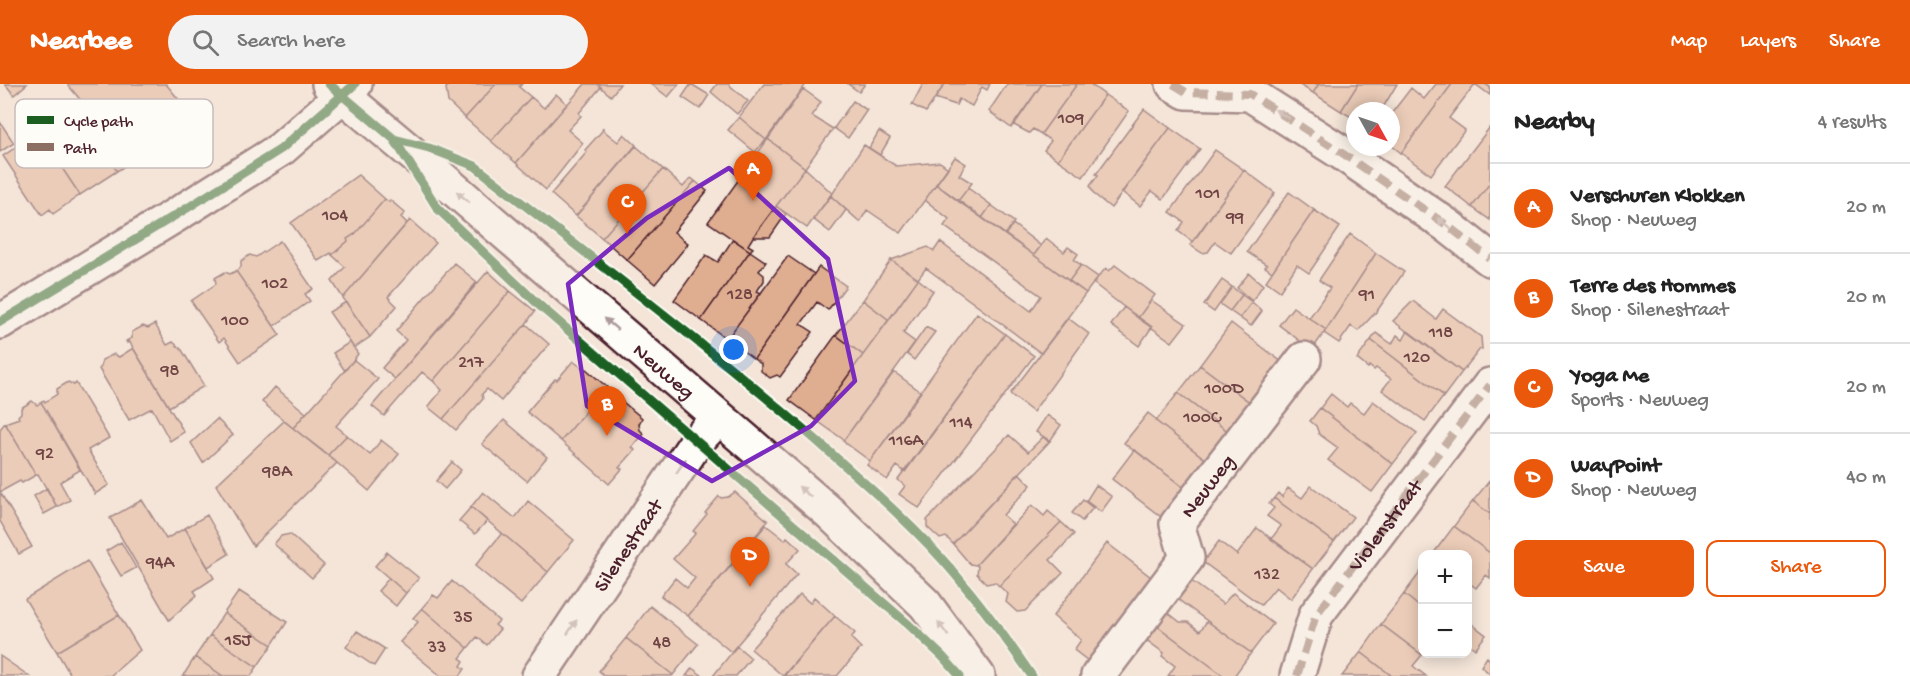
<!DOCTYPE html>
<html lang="en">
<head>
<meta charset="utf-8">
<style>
  :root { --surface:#fff; --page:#f2f2f2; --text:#222; --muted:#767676; --line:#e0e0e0; --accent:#ea580c }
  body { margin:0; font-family:"Gochi Hand",sans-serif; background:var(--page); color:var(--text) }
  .controls { position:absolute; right:18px; bottom:18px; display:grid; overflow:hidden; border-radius:12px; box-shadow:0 3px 15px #0003 }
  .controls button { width:54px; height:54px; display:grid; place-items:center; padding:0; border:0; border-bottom:2px solid var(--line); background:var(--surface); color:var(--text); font:30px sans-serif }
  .compass { position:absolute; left:1346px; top:18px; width:54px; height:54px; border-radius:50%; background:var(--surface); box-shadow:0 3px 15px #0003; rotate:130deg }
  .you { position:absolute; left:734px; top:266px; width:21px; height:21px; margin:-15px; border:4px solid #fff; border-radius:50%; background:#1a73e8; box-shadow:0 0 0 9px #1a73e833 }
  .badge { display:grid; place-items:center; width:39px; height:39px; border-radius:50%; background:var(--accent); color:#fff; font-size:20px; font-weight:700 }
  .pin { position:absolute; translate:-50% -50px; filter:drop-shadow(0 2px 3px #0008) }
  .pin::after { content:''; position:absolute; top:32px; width:21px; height:18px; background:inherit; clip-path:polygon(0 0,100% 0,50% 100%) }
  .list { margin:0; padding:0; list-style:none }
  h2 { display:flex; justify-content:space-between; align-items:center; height:78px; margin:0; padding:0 24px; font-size:26px }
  h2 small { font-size:20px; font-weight:400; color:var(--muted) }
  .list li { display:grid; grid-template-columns:39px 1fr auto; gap:18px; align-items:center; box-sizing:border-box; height:90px; padding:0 24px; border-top:2px solid var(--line) }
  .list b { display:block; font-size:22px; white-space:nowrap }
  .list p { margin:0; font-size:20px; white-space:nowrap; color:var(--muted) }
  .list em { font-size:20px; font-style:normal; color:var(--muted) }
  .actions { display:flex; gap:12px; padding:18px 24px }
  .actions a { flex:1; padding:14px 0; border:2px solid var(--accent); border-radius:12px; text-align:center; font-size:21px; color:var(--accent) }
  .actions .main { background:var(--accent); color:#fff }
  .icon { flex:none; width:33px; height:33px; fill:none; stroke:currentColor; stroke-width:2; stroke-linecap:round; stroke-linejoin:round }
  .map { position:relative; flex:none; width:1490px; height:592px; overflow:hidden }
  header { display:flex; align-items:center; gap:36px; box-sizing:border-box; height:84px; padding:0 30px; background:var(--accent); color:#fff }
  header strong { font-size:28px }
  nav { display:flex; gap:33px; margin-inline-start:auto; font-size:21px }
  .search { width:420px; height:54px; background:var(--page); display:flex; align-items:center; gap:15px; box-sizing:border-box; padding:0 21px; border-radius:33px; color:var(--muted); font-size:22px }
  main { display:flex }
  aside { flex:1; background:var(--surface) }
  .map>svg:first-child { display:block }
  .building { fill:#dfae91; stroke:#4a1f2b; stroke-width:1.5 }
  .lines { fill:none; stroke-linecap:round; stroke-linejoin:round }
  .street-casing { stroke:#4a1f2b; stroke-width:38 }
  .secondary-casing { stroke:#4a1f2b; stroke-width:38 }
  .street { stroke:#fdfcf7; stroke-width:33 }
  .secondary { stroke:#fdfcf7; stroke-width:33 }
  .quiet { stroke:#8d6e63; stroke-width:8; stroke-dasharray:15 8; stroke-linecap:butt }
  .cycleway-casing { stroke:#fdfcf7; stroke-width:13 }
  .cycleway { stroke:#1b5e20; stroke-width:9 }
  .oneway { fill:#ac999b }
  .marked { fill:none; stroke:#7b2cbf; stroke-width:4.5; stroke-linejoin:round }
  .labels { text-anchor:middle; stroke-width:4.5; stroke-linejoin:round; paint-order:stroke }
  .number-label { font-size:18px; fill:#6f4344 }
  .street-label { font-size:21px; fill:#4a1f2b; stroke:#fdfcf7 }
  .key { fill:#fdfcf7; stroke:#c7baba; stroke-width:1.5 }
  .key-label { font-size:16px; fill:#4a1f2b }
</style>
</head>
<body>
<header>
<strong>Nearbee</strong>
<div class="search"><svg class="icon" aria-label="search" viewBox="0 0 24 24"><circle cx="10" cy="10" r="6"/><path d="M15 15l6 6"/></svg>Search here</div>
<nav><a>Map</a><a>Layers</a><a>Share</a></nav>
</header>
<main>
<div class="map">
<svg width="1490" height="592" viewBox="0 0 1490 592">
  <rect width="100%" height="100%" fill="#f4e5d8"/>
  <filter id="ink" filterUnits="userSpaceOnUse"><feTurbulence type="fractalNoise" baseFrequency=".0167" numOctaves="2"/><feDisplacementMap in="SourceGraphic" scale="12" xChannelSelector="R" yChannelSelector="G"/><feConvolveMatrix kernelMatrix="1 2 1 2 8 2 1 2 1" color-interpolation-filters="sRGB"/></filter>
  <g filter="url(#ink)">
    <path class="building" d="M5,0h22l-13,11z
      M69,0h97l23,28 -4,11 1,3 -69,45 -38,-55 9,-7 -20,-24z
      M450,0h46l-31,34 -17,-16 -2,-14z
      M496,0h26l-3,3 12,10 -40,44 -26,-23z
      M585,0h12l4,3 -22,26 2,3 -13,14 15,13 -37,47 -30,-27z
      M597,0h23l-9,12z
      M651,0h28l-11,13z
      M691,0l18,11 -9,14 -18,-12z
      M717,0h11l20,17 -11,13 -26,-22z
      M764,0h42l-40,56 -27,-23z
      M848,0h17l-6,8z
      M923,0h22l-19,28 -14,-7z
      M945,0h45l-3,6 -5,-3 -10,19 -13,-7 -3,6 -21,-7z
      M1007,0h35l-31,44 -22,-17z
      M1042,0h35l-36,50 -8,-5 -4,4 -15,-8z
      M1077,0h13l15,11 -47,65 -14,-10 7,-9 -10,-7z
      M1298,0h21l-6,9z
      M1319,0h39l-17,27 -28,-18z
      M1358,0h39l-16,27h-26v8l-14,-8z
      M1436,0h16l-51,69 -10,-8v-31l20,-26 13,11z
      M1452,0h23l-26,34 16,12 -34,45 -30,-22z
      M1475,0h10l5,3v8z
      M803,5l18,13 -9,14 21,13 -28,39 -37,-29z
      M556,10l11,10 -51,59 -25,-22 40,-44 13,11z
      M1105,11l24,16 -46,66 -25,-17z
      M853,17l14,9 -19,28 -14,-10z
      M37,18l14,19 1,9 4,6 22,-14 -3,-4 5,-2 37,55 -37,24 -56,-84z
      M1144,25l26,19 -59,80 -17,-14 -4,-8 8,-11 -2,-1z
      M739,33l27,23 -11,12 -27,-22z
      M0,38l14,21 -14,9z
      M34,42l46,69 -27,19 -3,-5 -8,6 -39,-59 16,-11 1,-8z
      M603,43v3l15,12 6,-8 12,11 -60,71 -25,-22 36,-42 -2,-2 17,-19z
      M1490,43v56l-18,24 -27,-21z
      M1170,44l30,21 -37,50 -11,-8 -12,15 -18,-14z
      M879,47l11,7 -10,17 -11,-7z
      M768,55l37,29 -52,69 -5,8 5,3 -3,3 -42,-29z
      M864,61l32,21 44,-4 8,6 -47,65 -34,-23 -7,12 -29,-26z
      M636,62l27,23 -61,69 -26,-22z
      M1215,66l29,20 -51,72 -15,-11 6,-9 -14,-10z
      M955,73l11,7 -7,11 13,8 -14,18 -22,-17z
      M805,84l28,26 -1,-1 -25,35 -31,-22z
      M663,85l20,18 8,-9 4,3 -68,79 -25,-22z
      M1244,86l31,23 -44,60 -16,-11 -7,10 -6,1 -12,-8z
      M358,91l27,24 -30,35 -8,5 1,2 -16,14 -1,-2 -13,8 -27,-38z
      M695,97l12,10 -33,41 14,12 -33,40 -28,-24z
      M1490,99v37l-18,-13z
      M936,100l150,109 -45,60 -115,-85 -8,11 -27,-19 37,-13 6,4 6,-9 91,69 10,-15 -97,-70 5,-7 -24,-19z
      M968,104l23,17 -9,13 -24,-17z
      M1289,108l25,18 -42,62 -7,-5 2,-2 -20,-13z
      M831,112l15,14 -16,22 -17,-13z
      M385,115l4,3 1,-2 15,13 -4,4 6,6 -64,75 -11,-17 13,-14 -13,-12 16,-14 -1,-2 8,-5z
      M991,121l23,17 -9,13 -23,-17z
      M776,122l10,8 -16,23h-17z
      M1314,126l26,17 -31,46 -12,-8 -17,26 -14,-10z
      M410,136l26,23 -48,54 9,9 -27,31 -27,-39z
      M1013,140l28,22 -7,9 -29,-20z
      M1350,150l26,19 -50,77 -17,-12 21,-30 -11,-8z
      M1046,154l18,14 4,-5 10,7 -4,6 7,5 -12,16 -35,-26z
      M733,155l17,12 -49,69 -27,-20 32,-45 12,7z
      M280,157l33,48 -8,5 5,7 -36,25 -38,-55 5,-4v-6l9,-6 6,2z
      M750,167l16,11 -7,9 5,4v6l-7,10 4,2 -34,46 -26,-19z
      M1376,169l28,19 -27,39 -19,20 -7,-5 -12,17 -15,-10z
      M788,172l26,18 -60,85 -27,-20z
      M891,176l27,19 -29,41 -26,-20z
      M454,179l23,19 -82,97 -13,-11 24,-28 -10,-9z
      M1081,181l17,12 -12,16 -17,-12z
      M1115,181l40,30 -17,23 -45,-35 13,-15 3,3z
      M819,183l27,19 -18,24 -11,-8 -16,22 12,8 -33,45 -3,-2 -7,3 -9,-7v-7l-7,-5z
      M236,187l44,64 -40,27 -16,-24 -5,4 -28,-41 25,-17 -1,-6 10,-6 5,2z
      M488,187l22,20 -77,90 -11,-9 -38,44 -12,-10z
      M1249,189l14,12 -11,16 -15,-13z
      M918,195l15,12 -30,42 12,9 -72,99 1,-1 -28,-20z
      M1222,196l10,7 -18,25 -10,-7z
      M1232,203l10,8 -12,16 -10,-7z
      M510,207l25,20 -9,13 -83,95 -15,-12 14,-17 -9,-9z
      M1242,211l10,7 -12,16 -10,-7z
      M863,216l26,20 -26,35 -27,-20z
      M1151,216l35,24 -14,18 -34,-24z
      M1413,217l23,18 7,-10 38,28 1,12h-2l-18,23 -69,-51z
      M346,218l24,35 -16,11 -25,-36z
      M1252,218l10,9 -11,15 -11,-8z
      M1124,223l28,20 -13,19 -28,-21z
      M1293,223l33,23 -14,20 -33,-25z
      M977,229l28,21 -100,138 -8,-6 -10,14 -20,-15z
      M1068,234l21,16 -56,78 -23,-18z
      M1231,239l52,40 -31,41 -52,-39z
      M155,240l12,21 6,-3 9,8 22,36 -35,21 -40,-66 -2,2 -1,-2 6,-3v-6l11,-6 5,2z
      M526,240l23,20 -48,57 -14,-12 -5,5 1,5 -27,31 -13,-11z
      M926,243l9,5 -21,28 -7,-6z
      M1408,247l54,41 -18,24 -73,-56 5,-7 16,11 5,-9 6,5z
      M1005,250l29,22 -115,152 -20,-14 6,-8 -7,-6z
      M836,251l27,20 -47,65 -27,-20z
      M1371,256l73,56 -19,25 -43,-31 9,-11 -15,-11 -2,2 -5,-4 -1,2 -11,-9z
      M350,258l8,12 -13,17 -12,-18z
      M133,264l51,84 -14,9 -18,-33 -23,12 -30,-51 2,-2 1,-7 12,-6 5,3z
      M354,276l24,19 -42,47 11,9 -19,20 -35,-27z
      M573,277l12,9 1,-1 21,18 -46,54 -34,-29 28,-33 2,1z
      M1200,281l52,39 -22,29 -52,-40z
      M894,288l27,20 -51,69 -27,-20z
      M68,298l6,3 2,-2 33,55 -21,12 21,35 -14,9 -54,-92 3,-2 1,2 12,-8v-5z
      M275,303l31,26 -13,15 -31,-26z
      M606,304l36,30 -3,6 1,6 4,4 -12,13 3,3 -16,18 3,1 -13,15 -48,-43z
      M1178,309l52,40 -21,29 -53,-41z
      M1331,310l16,13 3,-4 14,10 9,-12 44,32 -24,31 -73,-56z
      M32,317l5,4 4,-3 39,68 -20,12 10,18 -13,7 -19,-33 -2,1 -31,-52 14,-5 -1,-2 3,-3v-5z
      M1320,324l73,56 -21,28 -44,-32 10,-12 -19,-14 -3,-8 -6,-5z
      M1148,329l9,7v2l52,40 -22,28 -51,-39 -2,-1v1l-10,-8z
      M1047,331l14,10 -11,16 -14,-9z
      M217,335l16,16 -30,28 -12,-20z
      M504,336l43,37 -20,24 -45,-37z
      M284,337l53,42 -84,83 -37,-61z
      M5,339l31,52 -14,8 -2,-2 -20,11v-63z
      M347,351l23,20 11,-15 18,14 -30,37 -41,-36z
      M1009,351l19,17 15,-15 6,5 -96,102 -7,-7 -6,2 -13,-12v-7z
      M1134,366l53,40 -22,30 -53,-41z
      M452,378l9,8 -16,19 -9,-8z
      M1019,389l12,12 -28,30 10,9 -37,41 -6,-1 -17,-20z
      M1490,396v34l-17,-13z
      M1096,401l16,12 -11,15 -15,-11z
      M1311,402l42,31 -19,25 -60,-44 4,-5 4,4 6,-9 14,10z
      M47,404l10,19 -13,7 -10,-18z
      M0,408l32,55 -13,7 -19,-33z
      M483,408l32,26 13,-17 46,39 -26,32 -77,-65z
      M735,408l33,29 -80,95 -27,-20 14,-18 12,10 8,-10 -22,-19 23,-26 -3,-2 14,-17 -2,-1 14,-17 2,2 7,-1z
      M1274,414l60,44 -21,27 -42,-30 10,-13 -14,-10 7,-8 -5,-4z
      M142,416l24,39 19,-11 29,50 -20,13 3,4 -28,25 -59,-102z
      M1083,416l10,8 -11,13 -10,-8z
      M1473,417l17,13v39l-36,-27z
      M1032,421l12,11 4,-5 13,11 -62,64 -4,-4 -8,2 -10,-10 1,-8 -2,-1z
      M471,423l16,14 -12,13 -16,-13z
      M207,431l22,39 -21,13 -23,-39z
      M1061,438l13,12 -24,26 13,13 -38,38 -8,1 -11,-10 2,-8 -9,-8z
      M766,441l19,15 2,-3 13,12 -14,15 11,10 -66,78 -43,-36z
      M1454,442l36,27v25l-4,-3 -10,13 -8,-6v-28h-35z
      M1257,444l56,41 -22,30 -15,-12 -15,18 -58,-43 16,-21 18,14z
      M502,449l46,39 -27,32 -46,-38z
      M290,450l34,31 -12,13 -38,-34 7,-8z
      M121,458l15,26 -15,8 -15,-25z
      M1107,459l49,38 -64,83 -18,-14 7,-10 -28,-24z
      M387,468l32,26 -13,15 -31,-27z
      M87,477l32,54 -62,37 -32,-53z
      M1422,486v39l-18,-15z
      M389,494l17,15 -10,13 -18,-15z
      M1190,496l33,24 10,-11 40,31 -22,29 -75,-55z
      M452,497l47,40 -4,4 5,4 -13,16 -10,-8 -9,11 -46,-40 11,-13 5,3z
      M239,507l48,31 -15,23 -48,-32z
      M800,510l10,9 4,-6 21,19 -52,60 -32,-27z
      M1404,510l18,15v46l-41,-31z
      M650,522l48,38 -25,31 -47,-37z
      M422,524l46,40 -8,10 4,3 -3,5 4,3 -5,7h-19l-41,-34 18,-20 -5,-4z
      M1166,527l14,11h8l12,9 7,-10 44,32 -17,23h-10l-68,-51z
      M224,529l48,32 -15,22 -47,-32z
      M119,531l21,35 -30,26h-39l-14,-24z
      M835,532l20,17 -4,5 10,10 -24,28h-53z
      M1468,537l18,14 -11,14 -7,-6z
      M1381,540l41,31 -9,11 13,10h-34l-31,-24z
      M1156,541l68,51h-56l7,-10 -13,-10 2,-3 -19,-14z
      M357,547l28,18 -11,17 -28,-19z
      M210,551l47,32 -6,9h-28l-28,-19z
      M626,554l47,37 -1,1h-67l-6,-5z
      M737,562l14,12 -15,18h-23z
      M1361,568l31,24h-50z
      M0,572l29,20h-29z
      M195,573l28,19h-40z
      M1487,573l3,3v14l-9,-8z
      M692,584l11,8h-17z"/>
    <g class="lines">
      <g class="street-casing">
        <g id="street">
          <path d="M1173,0l13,8 64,2 92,59 106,73 42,33"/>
          <path id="s1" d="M539,592l158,-235 21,-23"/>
          <path id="s2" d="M1098,592l89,-118 -10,-34 127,-165"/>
          <path id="s3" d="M1297,592l19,-61 174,-230"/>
        </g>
      </g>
      <g class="secondary-casing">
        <g id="secondary">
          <path id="s4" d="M329,0l110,92 391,337 95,91 53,72"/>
          <path d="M0,238l189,-115 92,-58 74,-65"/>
        </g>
      </g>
      <use href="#street" class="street"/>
      <use href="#secondary" class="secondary"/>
      <path class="quiet" d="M1173,0l13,8 64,2 92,59 106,73 42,33
        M1297,592l19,-61 174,-230"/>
      <g class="cycleway-casing">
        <path id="cycleway" d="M329,0l65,55 44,70 101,96 370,320 33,31 18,20
          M394,55l35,9 46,18c114,90 230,178 340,273 48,43 99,86 140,135 28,33 53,67 77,102
          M0,238l189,-115 92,-58 74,-65"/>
      </g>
      <use href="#cycleway" class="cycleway"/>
    </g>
    <defs><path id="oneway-solid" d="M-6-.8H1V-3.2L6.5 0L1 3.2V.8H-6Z" transform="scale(1.5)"/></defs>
    <g class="oneway">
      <use href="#oneway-solid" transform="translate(1282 30) rotate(-148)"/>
      <use href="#oneway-solid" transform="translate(463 113) rotate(-139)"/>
      <use href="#oneway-solid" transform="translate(1444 139) rotate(-144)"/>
      <use href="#oneway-solid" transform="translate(611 240) rotate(-139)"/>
      <use href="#oneway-solid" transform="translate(681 382) rotate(-56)"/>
      <use href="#oneway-solid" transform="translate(805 408) rotate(-139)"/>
      <use href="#oneway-solid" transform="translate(572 543) rotate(-56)"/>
      <use href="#oneway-solid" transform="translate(943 545) rotate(-127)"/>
    </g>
  </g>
  <path d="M0 0H1490V592H0ZM729,84l99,91 27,122 -44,45 -99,55 -125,-75 -19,-122 79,-66z" fill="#f4e5d8" fill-opacity=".55" fill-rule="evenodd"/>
  <path class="marked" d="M729,84l99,91 27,122 -44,45 -99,55 -125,-75 -19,-122 79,-66z"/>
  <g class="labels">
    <g class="number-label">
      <text x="1071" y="39">109</text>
      <text x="1208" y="114">101</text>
      <text x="335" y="136">104</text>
      <text x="1235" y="138">99</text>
      <text x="275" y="204">102</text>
      <text x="740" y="215">128</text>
      <text x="1367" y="215">91</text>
      <text x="235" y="241">100</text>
      <text x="1441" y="253">118</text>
      <text x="1417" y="278">120</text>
      <text x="471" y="283">217</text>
      <text x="170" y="291">98</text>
      <text x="1224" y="309">100D</text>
      <text x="1202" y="338">100C</text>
      <text x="961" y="343">114</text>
      <text x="906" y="361">116A</text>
      <text x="45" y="374">92</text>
      <text x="277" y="392">98A</text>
      <text x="160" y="483">94A</text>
      <text x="1267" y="495">132</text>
      <text x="463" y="538">35</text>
      <text x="238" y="561">15J</text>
      <text x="662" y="563">48</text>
      <text x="437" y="568">33</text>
    </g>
    <g class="street-label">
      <text dy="7" stroke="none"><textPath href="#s4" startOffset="441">Neuweg</textPath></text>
      <text dy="7" stroke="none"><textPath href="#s2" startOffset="232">Neuweg</textPath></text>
      <text dy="7" stroke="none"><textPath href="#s3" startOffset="177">Violenstraat</textPath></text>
      <text dy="7" stroke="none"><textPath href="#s1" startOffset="158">Silenestraat</textPath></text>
    </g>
  </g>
  <rect x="15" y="15" width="198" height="69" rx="9" class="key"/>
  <rect x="27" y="32" width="27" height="8" fill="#1b5e20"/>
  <rect x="27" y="59" width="27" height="8" fill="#8d6e63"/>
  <g class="key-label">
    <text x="64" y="42">Cycle path</text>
    <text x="64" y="69">Path</text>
  </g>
</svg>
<div class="controls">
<button>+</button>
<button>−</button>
</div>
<svg class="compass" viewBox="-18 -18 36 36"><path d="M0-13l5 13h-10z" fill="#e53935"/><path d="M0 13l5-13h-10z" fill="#767676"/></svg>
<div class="you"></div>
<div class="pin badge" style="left:753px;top:117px">A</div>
<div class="pin badge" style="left:607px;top:352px">B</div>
<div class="pin badge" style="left:627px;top:150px">C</div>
<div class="pin badge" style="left:750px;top:503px">D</div>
</div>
<aside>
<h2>Nearby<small>4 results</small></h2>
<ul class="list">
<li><span class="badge">A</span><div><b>Verschuren Klokken</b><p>Shop · Neuweg</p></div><em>20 m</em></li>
<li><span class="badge">B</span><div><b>Terre des Hommes</b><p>Shop · Silenestraat</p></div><em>20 m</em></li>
<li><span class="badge">C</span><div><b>Yoga Me</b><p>Sports · Neuweg</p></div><em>20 m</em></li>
<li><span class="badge">D</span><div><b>WayPoint</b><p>Shop · Neuweg</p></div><em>40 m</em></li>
</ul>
<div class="actions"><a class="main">Save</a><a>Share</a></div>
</aside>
</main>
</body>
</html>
